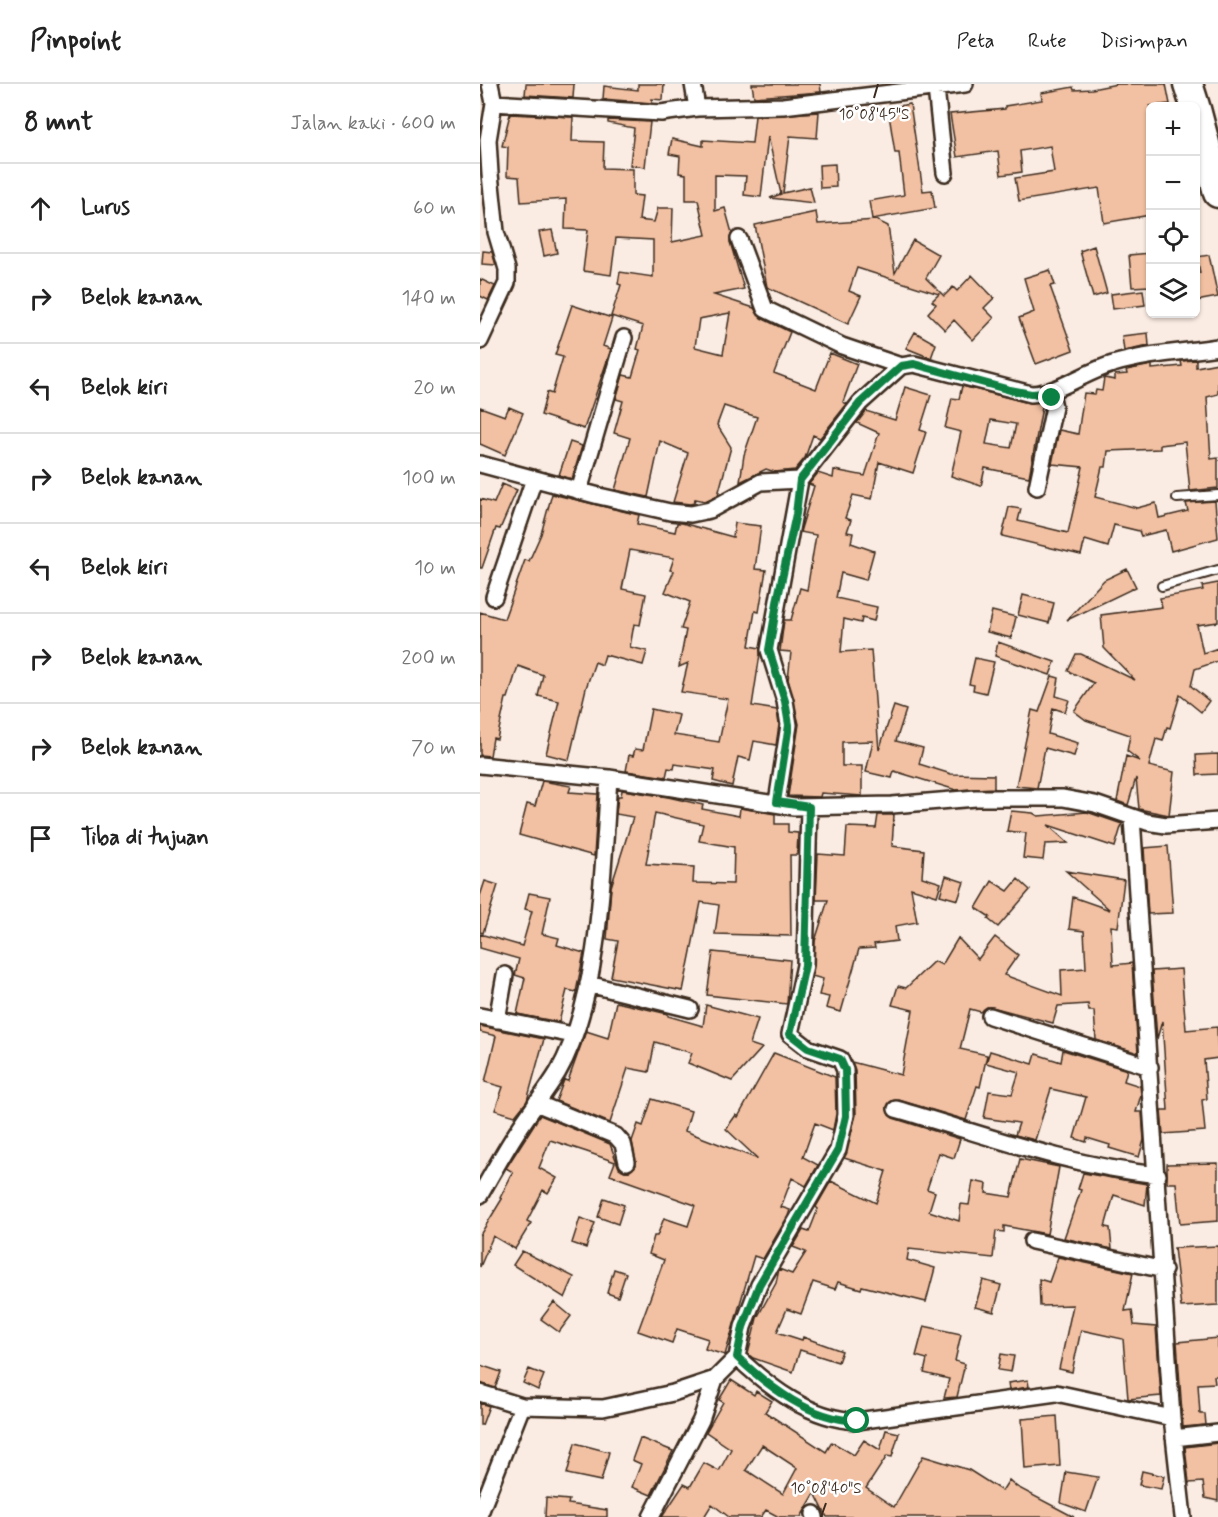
<!DOCTYPE html>
<html lang="id">
<head>
<meta charset="utf-8">
<style>
  :root { --surface:#fff; --page:#f2f2f2; --text:#222; --muted:#767676; --line:#e0e0e0 }
  body { margin:0; font-family:Mynerve,sans-serif; background:var(--page); color:var(--text) }
  .controls { position:absolute; right:18px; top:18px; display:grid; overflow:hidden; border-radius:9px; box-shadow:0 2px 4px #0004 }
  .controls button { width:54px; height:54px; display:grid; place-items:center; padding:0; border:0; border-bottom:2px solid var(--line); background:var(--surface); color:var(--text); font:30px sans-serif }
  .stop { position:absolute; width:18px; height:18px; margin:-14px; border:4px solid #0b8043; border-radius:50%; background:#fff }
  .stop.end { background:#0b8043; border-color:#fff; box-shadow:0 2px 6px #0008 }
  .list { margin:0; padding:0; list-style:none }
  h2 { display:flex; justify-content:space-between; align-items:center; height:78px; margin:0; padding:0 24px; font-size:26px }
  h2 small { font-size:20px; font-weight:400; color:var(--muted) }
  .list li { display:grid; grid-template-columns:39px 1fr auto; gap:18px; align-items:center; box-sizing:border-box; height:90px; padding:0 24px; border-top:2px solid var(--line) }
  .list b { display:block; font-size:22px; white-space:nowrap }
  .list em { font-size:20px; font-style:normal; color:var(--muted) }
  .icon { flex:none; width:33px; height:33px; fill:none; stroke:currentColor; stroke-width:2; stroke-linecap:round; stroke-linejoin:round }
  .map { position:relative; flex:none; width:738px; height:1433px; overflow:hidden }
  header { display:flex; align-items:center; gap:36px; box-sizing:border-box; height:84px; padding:0 30px; background:var(--surface); border-bottom:2px solid var(--line) }
  header strong { font-size:28px }
  nav { display:flex; gap:33px; margin-inline-start:auto; font-size:21px }
  main { display:flex }
  aside { flex:1; background:var(--surface) }
  .map>svg:first-child { display:block }
  .building { fill:#f2c0a2; stroke:#3b2a1e; stroke-width:1.5; fill-rule:evenodd }
  .lines { fill:none; stroke-linecap:round; stroke-linejoin:round }
  .lane-casing { stroke:#3b2a1e; stroke-width:12 }
  .street-casing { stroke:#3b2a1e; stroke-width:20 }
  .highway-casing { stroke:#3b2a1e; stroke-width:33 }
  .lane { stroke:#fff; stroke-width:8 }
  .street { stroke:#fff; stroke-width:15 }
  .highway { stroke:#fff; stroke-width:28 }
  .route { stroke:#0b8043; stroke-width:8 }
  .ticks { fill:none; stroke:#3b2a1e; stroke-width:2 }
  .ticks-label { font-size:15px; text-anchor:middle; fill:#3b2a1e; stroke:#fff; stroke-width:5; stroke-linejoin:round; paint-order:stroke }
</style>
</head>
<body>
<header>
<strong>Pinpoint</strong>
<nav><a>Peta</a><a>Rute</a><a>Disimpan</a></nav>
</header>
<main>
<aside>
<h2>8 mnt<small>Jalan kaki · 600 m</small></h2>
<ul class="list">
<li><svg class="icon" aria-label="ahead" viewBox="0 0 24 24"><path d="M12 20V5M6 11l6-6 6 6"/></svg><div><b>Lurus</b></div><em>60 m</em></li>
<li><svg class="icon" aria-label="right" viewBox="0 0 24 24"><path d="M7 20v-9h11M14 6l5 5-5 5"/></svg><div><b>Belok kanan</b></div><em>140 m</em></li>
<li><svg class="icon" aria-label="left" viewBox="0 0 24 24"><path d="M17 20v-9H6M10 6l-5 5 5 5"/></svg><div><b>Belok kiri</b></div><em>20 m</em></li>
<li><svg class="icon" aria-label="right" viewBox="0 0 24 24"><path d="M7 20v-9h11M14 6l5 5-5 5"/></svg><div><b>Belok kanan</b></div><em>100 m</em></li>
<li><svg class="icon" aria-label="left" viewBox="0 0 24 24"><path d="M17 20v-9H6M10 6l-5 5 5 5"/></svg><div><b>Belok kiri</b></div><em>10 m</em></li>
<li><svg class="icon" aria-label="right" viewBox="0 0 24 24"><path d="M7 20v-9h11M14 6l5 5-5 5"/></svg><div><b>Belok kanan</b></div><em>200 m</em></li>
<li><svg class="icon" aria-label="right" viewBox="0 0 24 24"><path d="M7 20v-9h11M14 6l5 5-5 5"/></svg><div><b>Belok kanan</b></div><em>70 m</em></li>
<li><svg class="icon" aria-label="arrive" viewBox="0 0 24 24"><path d="M6 21V4h12l-3 4 3 4H6"/></svg><div><b>Tiba di tujuan</b></div></li>
</ul>
</aside>
<div class="map">
<svg width="738" height="1433" viewBox="0 0 738 1433">
  <rect width="100%" height="100%" fill="#fbece3"/>
  <filter id="ink" filterUnits="userSpaceOnUse"><feTurbulence type="fractalNoise" baseFrequency=".0167" numOctaves="2"/><feDisplacementMap in="SourceGraphic" scale="12" xChannelSelector="R" yChannelSelector="G"/><feConvolveMatrix kernelMatrix="1 2 1 2 8 2 1 2 1" color-interpolation-filters="sRGB"/></filter>
  <g filter="url(#ink)">
    <path class="building" d="M46,0h48l-1,14 -48,-3z
      M158,0h26l-1,16 -11,-1v4l-49,-4 1,-13 34,4z
      M272,0h68l1,8 -67,5z
      M637,0h49l4,20 -20,2v109l-46,8 -5,-35 -80,13 -4,-23 39,-6 -4,-26 -30,5 2,21 -21,3 -3,-24 -41,6 -7,-43 55,-5v-3l37,-6 -1,-7 11,-2 21,-4 1,3 18,-1z
      M430,20l13,87 9,-1 3,18 -63,11 -3,-18 35,-6 -5,-42h-4l-7,-45z
      M339,28l-2,26 -27,-2 -7,57 27,-6 4,16 -44,-5 11,-4 -13,-58 -7,61 -17,-2 2,-19 -31,-1v36l10,-3 7,25 -2,9 14,47 -30,6 40,13 7,10 29,14 -16,41 42,16 14,-36 27,11 -14,38 4,2 -27,34 -7,-3 -8,23 -10,12 -20,2 -9,-3 -26,13 4,-27 13,-38 -33,-11 -7,19 14,22 -13,48 -13,6 -10,-2 -1,4 -4,1 -17,-2 15,-49 -28,-12 -12,56 -33,-7 15,-52 -16,-5 9,-32 -7,-2 7,-24 9,2 8,-27 -3,-1 6,-23 -32,-10 10,-31 -3,-1 2,-12 33,5v-37l-37,-2 -5,37 -28,-4 5,-41 -23,-1 1,-30 -45,3 -2,-25 -12,-1 1,-29 -6,-1 8,-32 63,3 -1,24 32,1 -1,26 30,1v26l9,1 -3,24 15,2 4,-14h15l-1,34 34,-7 -8,-35h-12v-26l-7,-1 1,-17 -11,-2 3,-15 31,7v-6l49,3 3,-27zM250,229l-7,41 -28,-7 4,-28z
      M128,36l42,2 -5,45 -15,-2 4,-37 -26,-5z
      M355,80l1,23 -16,1 -1,-23z
      M336,128l2,12 58,-4 12,6 7,47 18,-33 26,15 -13,23 18,18 9,-9 4,4 15,-16 22,23 -10,10 10,10 -21,22 -19,-20 -9,10 -17,-17 8,-9 -4,-3 7,-7 -82,-26 -8,23 12,5 -13,28 -81,-37 -12,-62z
      M72,146l5,23 -13,3 -5,-24z
      M614,162l13,47 -14,4 -13,-46z
      M3,167l9,1 4,13 -14,-1z
      M670,169v33l-18,1 -3,-32z
      M729,171l9,42 -22,4v-28h4l-3,-16z
      M570,186l5,15 -5,1 23,64 -37,14 -17,-46 15,-6 -10,-34z
      M0,195l15,7 -7,14 -8,-4z
      M663,206l2,15 -32,4 -2,-15z
      M92,221l40,13 -9,28 8,3 -27,80 -43,-14 6,-23 5,2 11,-37 -8,-2z
      M435,248l21,12 -5,14 -25,-10z
      M668,249l1,13 -25,5 -2,-15z
      M716,276v7l22,-4v31l-11,3 4,62 7,-1v30l-28,3 -5,-49 -25,3v4l-52,2 -2,16h-4l-7,30 42,11 19,-5 3,15 29,-7 -2,-8 29,-2 3,37 -47,13 -5,-21 -25,6 -2,-5 -25,-6 -6,22 -23,-7 -4,15 -79,-19 7,-29 12,2 -3,12 50,12 15,-66 -31,-3 7,-34 19,4 6,-41 11,1 1,-4 6,1 2,-13 11,2v-5l12,-1 -1,-4 26,-5v4l30,-3 -1,-5z
      M482,302l67,17 14,-1 -14,75 -44,-9 -4,18 -30,-10 10,-44 -16,-4 7,-30 7,1zM511,336l25,4 -5,24 -25,-4z
      M425,303l26,8 -11,35 6,2 -13,41 -34,-11 -7,37 -19,-4 -8,23 6,2 -4,12 6,1 -2,10 23,8 -8,29 -25,-7 -5,25 41,9 -3,14 -12,-3 -1,5 -17,-4 -3,33 30,-2 8,100 15,-44 12,4 -10,31 27,7 -4,16 32,10 43,1v13l-38,2 -62,-19 -2,7 -26,-6 7,-31 -31,1v24h20v30l-41,-3 -1,4 -32,-1 11,-72 -11,-44 3,-28 -11,-1 4,-31h7l9,-32 7,2 9,-55 -16,-3 14,-46 -5,-2 9,-11 15,5 1,-8 31,6 14,-43 -22,-10 9,-12 29,9z
      M0,323l25,9 4,-9 14,6 -18,42 -25,-11z
      M90,358l12,4 -10,33 -13,-4z
      M22,400l15,6 -17,39 -4,-1 -14,40h-2v-69l14,4z
      M72,410l87,21 -2,9 38,8 2,-9h5l51,14 2,-14 26,3 -6,43 11,1 -7,42 -4,-1 -6,35 11,2v6l-8,52 25,4 2,15 -3,20 -22,-4 -4,19 -12,-3 -6,29 -19,-5 2,-11 -40,-6 -1,5 -6,-1 -2,9 -40,-6 3,-16 4,1 2,-7 8,1 8,-41 28,6 -5,20 45,7 9,-43 -47,-7 7,-29 -9,4 7,-37 -5,-1 9,-27 -25,-10 9,-21 -4,-1 4,-12 -44,-8 -8,39 24,5 -6,31 -6,-1 -4,23 17,4 -4,14 -38,-10 -3,10 -7,-3 -9,26 -17,72 -23,-6 13,-53 -21,-5 5,-21 -25,-9 -10,32h-2l-9,41 -4,-1 -3,18 -10,-1v-143l24,7 21,-59 4,1 12,-27z
      M647,485l9,18 -69,33 37,-40z
      M738,499v39l-21,3 6,28 15,-5v13l-23,8 -4,17 18,15 -8,11 -21,-17 -10,33 -3,-1 -4,14 -7,-2 -7,27 25,6 -5,43 -30,-6 -3,-31 -8,27 -11,-4 9,-45 14,5 -13,-10 3,-16 -44,-15 -12,-9 20,-28 -26,-12 8,-17h5l54,26 -31,-32 -3,-33 61,-8 -2,-9 43,-8 -1,-4z
      M543,511l31,8 -5,20 -31,-8z
      M512,527l24,6 -5,21 -24,-6z
      M518,558l57,20 -5,13 -55,-19z
      M495,574l19,4 -8,31 -13,-3 1,-5 -5,-1z
      M572,592l7,2 -3,18 13,4 -4,12 -12,-4 -5,26 30,9 -4,13 -29,-8 -8,40 -21,-2 16,-76 7,2z
      M738,670v20l-21,1 -1,-20z
      M62,697l29,5 -2,6 29,2 -4,62 -75,-21 8,-31 8,2z
      M142,706l46,7 35,8 -1,4 37,7 1,-8 35,6v10h13v8l10,1 -1,22h-7l1,81 -76,-2 4,-29 -18,-3 -18,89 -72,-14 7,-36 -11,-2 4,-52 22,-70 -17,-3 2,-18h3zM175,729l48,11 -4,17 35,6 -1,37 -40,-1 1,-16 -48,-3z
      M531,727l22,2 5,3 49,-4 35,12 -7,23 -67,-22 20,18 -23,1 -2,16 -20,-2 3,-25 -19,-2z
      M398,731h16l-2,31 32,4 -2,27 19,6 -4,13 -26,-8 6,34 -22,4 2,15 -23,3 1,4 -16,1 -18,63 -15,-4 3,-11 -10,-2 4,-16 -11,-3 3,-35 13,-41h-12l2,-46 27,2 2,-29 29,1z
      M688,762l5,67 -25,1 -4,-66z
      M586,787l58,9 -6,47 -7,-1 2,39 19,-2 6,90 -42,-13 -2,-29h-5l-1,-7 -30,2 -5,17 -61,-16h-5l-6,5 -11,-3 -10,40 27,6 -7,32 -3,-1 -11,34 -67,-20 -9,2 -3,5 2,8 4,3 67,21 -6,19 -15,-5 -12,36 8,3 -6,19 30,10 2,-17 8,1 4,-24 14,3 -1,9 25,4 9,-38 39,8 -12,67 -43,-8v6l-8,-1 -3,27 -84,-9 -2,11 28,8 -9,34 -64,-16 -1,3 -23,-7 -3,7 -22,-7 -12,32 -14,-5 -10,23 25,8 1,-3 39,14 -4,11 -38,-12 -7,22 -40,-14 -5,-4 9,-36 19,-35 3,-14 13,5 14,-22 -13,-5 10,-17 6,2 9,-23 -2,-2 15,-26 45,22 10,-32 -42,-13 12,-43 -1,-45 -3,-8 49,13 12,-65 -21,-5 6,-19 8,2 28,-27 8,4 16,-27 20,21 17,-22 23,18 -14,20 58,21 -1,-26 25,-2 -2,-37 -15,-2 4,-32 37,13z
      M466,792l18,6 -6,18 -18,-5z
      M538,795l12,11 -32,37 -10,-8 2,-2 -14,-9 16,-27 16,10z
      M5,797l13,4 -15,48 -3,-1v-36z
      M49,809l21,4 -8,37 17,4 -2,7 27,8 -8,39 -9,-2 -8,32 -42,-8 8,-36 -10,-3 4,-16 -39,-11v-14l42,12 10,-35 -7,-2z
      M233,868l77,8 -3,44 -80,-9z
      M701,885l5,61 31,-3 1,31 -14,2 3,39 -5,1 3,31 -42,3 -2,-24h7l-6,-89 -5,18 -5,-68z
      M136,918l52,12v2l35,10 3,-21 52,14 -8,25 12,4 -30,33 -44,-18 4,-10 -37,-11 -6,30 -21,-4 -18,55 -54,-22 8,-21 4,1 18,-50 22,7z
      M0,942l64,13 -17,62 -12,15 -20,-6 8,-23 -18,-5 11,-46 -16,-4z
      M583,966l64,20 -3,11 16,5 1,9 -5,17h6l2,28 -5,17 -30,-9 1,-3 -23,-7 -1,4 -12,-4 12,-41 -35,-8 -16,51 -20,-5 4,-12 -35,-5 5,-27 23,3 7,-22 -33,-9 4,-12 43,13 3,-10 25,8z
      M294,969l61,24 1,37 -3,16 -18,-7 -12,34 15,8 -12,21 -14,-8 -11,29 9,3 -2,6 -25,43 -9,-3 -29,99 -20,-6 3,-10 -31,-10 -5,14 -34,-12 26,-71 -15,-6 5,-18h3l7,-18 24,8 7,-21 -85,-30 5,-13 -28,-10 -37,-12 -11,28 18,10 -9,15 -5,-3 -16,31 4,2 -16,26 -22,-13 -13,31v-32l22,-36 -2,-1 13,-26 -7,-4 34,-53 70,29 9,24 6,3h5l6,-6 -4,-24 6,-17 5,2 9,-27 39,12 -6,20 73,28 -32,-30 10,-14 2,2z
      M738,1079v58l-38,3 -4,-41h-9v-19z
      M603,1089l64,11 -2,21 -31,-10 -9,32 5,1 2,21 -48,-11 17,-48 -3,-1z
      M124,1114l20,7 -6,19 -20,-7z
      M100,1134l15,5 -9,25 -14,-5z
      M738,1162v59l-37,2 -7,-59z
      M42,1167l52,26 -9,21 -52,-33z
      M578,1173l75,16 -8,38 7,-1 2,15 22,2 5,69 -33,3 -5,-60 -42,-9 -9,42 -13,-3 14,-64 -33,1 -1,-27 10,3z
      M134,1185l12,4 -8,24 -11,-4z
      M503,1196l18,5 -7,27 -19,-5z
      M74,1218l17,14 -12,16 -18,-13z
      M444,1242l37,8 -6,27 10,3 -8,33 -13,1 5,-19 -25,-6 3,-14 -11,-3z
      M738,1254v38h-4l1,7 -17,1 2,30h5l1,11 -23,2 -6,-85z
      M521,1270l13,2 -3,16 -13,-2z
      M0,1281l21,7 -6,16 -15,-5z
      M49,1285l15,6 -6,15 -15,-7z
      M251,1296l23,15 2,-4 16,10 -7,11 61,40 6,-10 22,13 10,-15 16,10 6,-20 13,3 -7,24 -5,-1 -21,32 28,19 29,-51 46,14 33,21 7,-11 8,7 57,30h-247l-12,-24 -14,24h-22l-13,-7 -5,7h-32l-17,-13 -8,13h-42l22,-33 6,3 14,-24 15,8 12,-22 -25,-17 17,-30 -4,-2zM282,1361l35,23 -14,26 -37,-24z
      M548,1296l1,7 -20,3 -1,-7z
      M0,1319l9,3 -7,19h-2z
      M577,1332l3,50 -35,3 -3,-50z
      M160,1354l33,13 -22,44 -19,-8 9,-23 -9,-4z
      M95,1359l34,9 -8,29 -34,-7z
      M738,1359v58l-13,-3 -2,-16 -14,1 -4,-36z
      M662,1387l22,5 -3,13 -22,-4z
      M586,1388l32,5 -12,35 -25,-9z
      M66,1414l23,2 -1,4 39,6v7h-62z"/>
    <g class="lines">
      <g class="lane-casing">
        <path id="lane" d="M697,414l41,-3
          M682,502l56,-16"/>
      </g>
      <g class="street-casing">
        <path id="street" d="M213,0l4,24
          M456,4l9,85
          M14,19l167,10 36,-5 86,-2 182,-22
          M259,155l26,70 77,37 59,20
          M0,257l27,-58v-14l-11,-37 -6,-58 -2,-34 6,-37 -4,-19
          M0,380l119,32 71,16 21,2 19,-4 51,-28 39,-2
          M557,403l17,-80 -2,-9 -4,-5
          M99,407l45,-153
          M14,513l40,-118
          M0,681l129,13 185,29 98,-2 84,-7h87l32,6 52,18 19,3 52,-4
          M297,718l12,-77 -4,-24 -16,-51 31,-170 60,-77 41,-37 13,-2 117,30c29,-1 53,-22 82,-30 33,-10 71,-12 105,-17
          M652,734l40,600 11,99
          M108,900l102,25
          M0,932l93,19
          M510,932l160,51
          M17,936l8,-45
          M56,1019l80,33 7,8 4,18
          M416,1025c87,25 172,57 262,66
          M0,1111c12,-21 24,-43 37,-63 13,-21 29,-40 41,-60 43,-75 45,-208 51,-294
          M552,1157l132,29
          M257,1273l6,-30 16,-42 79,-135 8,-35 -1,-45 -5,-11 -32,-11 -18,-14 15,-69 4,-158
          M0,1309l42,13 81,2 70,-15 42,-14 22,-22c33,31 73,62 120,64l199,-28 116,25
          M694,1354l44,-5
          M0,1429l42,-107
          M334,1430l1,3
          M171,1433l50,-97 14,-41"/>
      </g>
      <g class="highway-casing">
        <path id="highway" d="M708,0l7,22
          M716,25l22,84"/>
      </g>
      <use href="#lane" class="lane"/>
      <use href="#street" class="street"/>
      <use href="#highway" class="highway"/>
    </g>
  </g>
  <g class="lines" filter="url(#ink)">
    <path class="route" d="M377,1337c-47,-2 -87,-33 -120,-64l6,-30 16,-42 79,-135 8,-34 -1,-46 -5,-11 -32,-11 -18,-14 15,-69 4,-158 -32,-5 12,-77 -4,-24 -16,-51 9,-53 18,-83 4,-34 60,-77 41,-37 13,-2 96,26 21,4 17,-1 4,5"/>
  </g>
  <path class="ticks" d="M394,14l4,-14M341,1433l5,-14"/>
  <g class="ticks-label">
    <text x="394" y="35">10°08'45"S</text>
    <text x="346" y="1409">10°08'40"S</text>
  </g>
</svg>
<div class="controls">
<button>+</button>
<button>−</button>
<button><svg class="icon" aria-label="locate" viewBox="0 0 24 24"><circle cx="12" cy="12" r="6"/><path d="M12 2v4M12 18v4M2 12h4M18 12h4"/></svg></button>
<button><svg class="icon" aria-label="layers" viewBox="0 0 24 24"><path d="M12 4l9 5-9 5-9-5zM3 14l9 5 9-5"/></svg></button>
</div>
<div class="stop" style="left:377px;top:1337px"></div>
<div class="stop end" style="left:572px;top:314px"></div>
</div>
</main>
</body>
</html>
